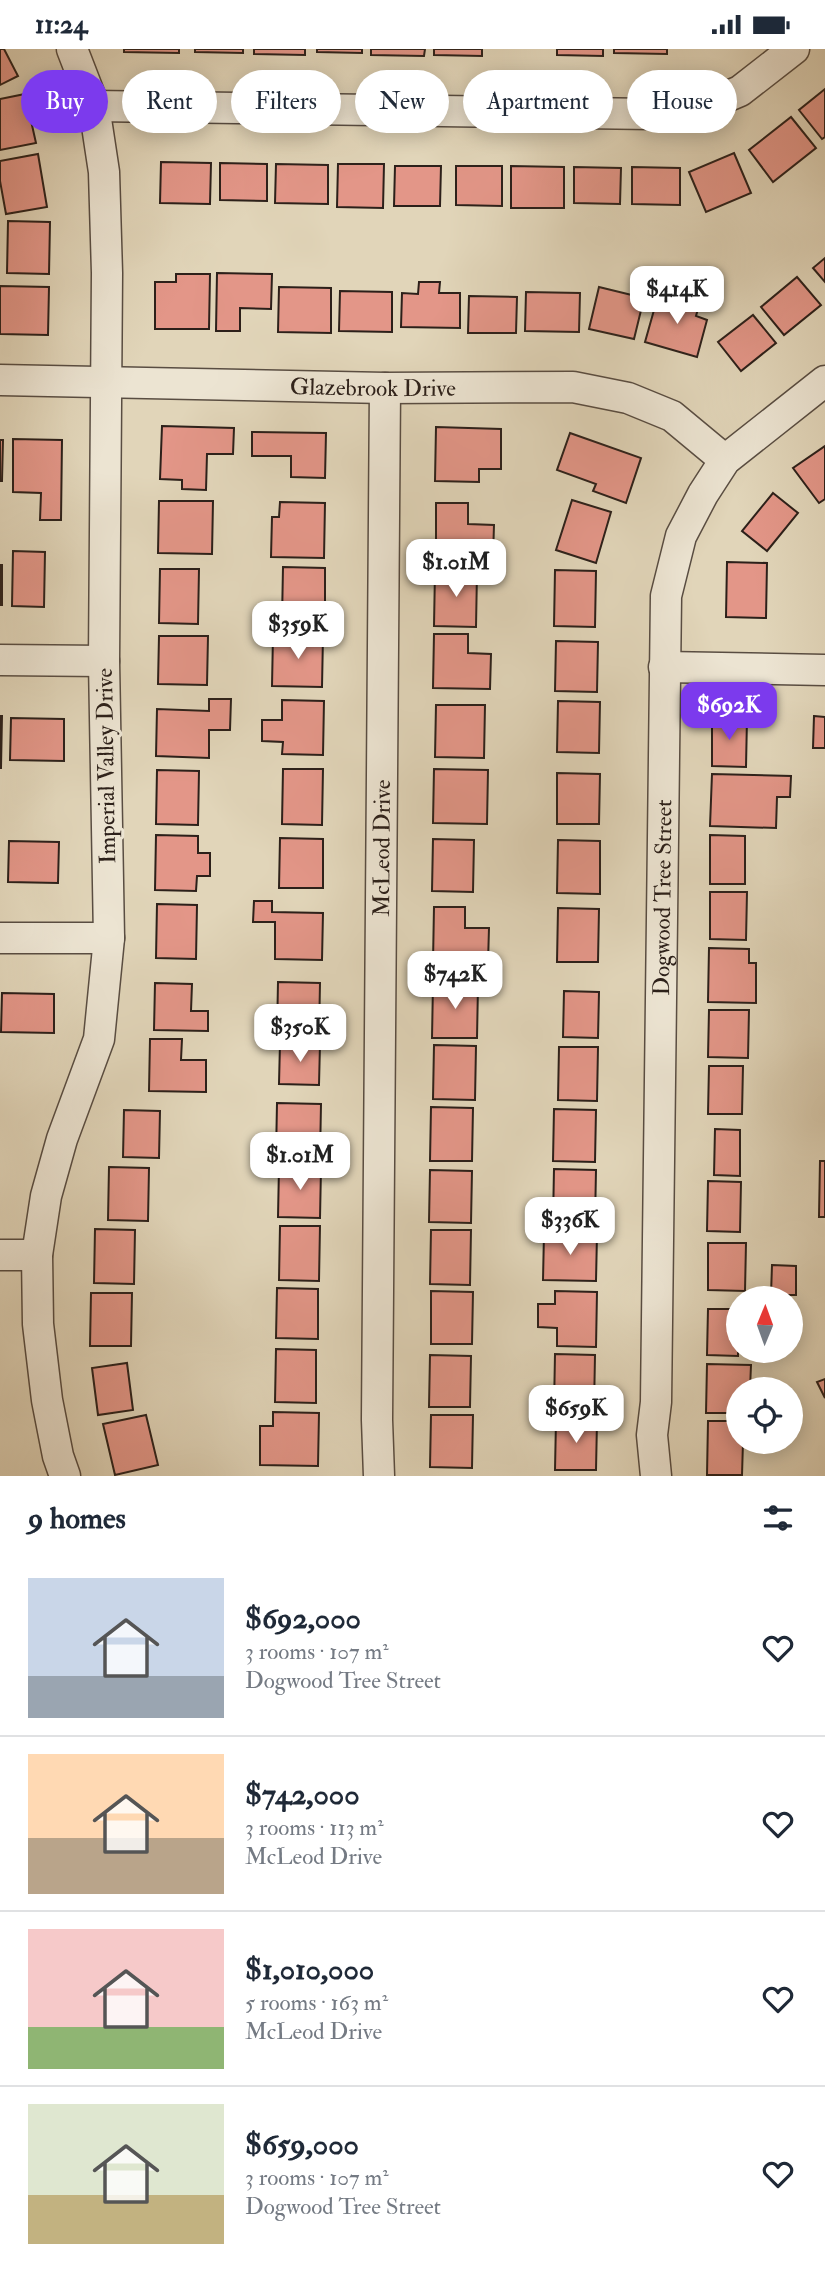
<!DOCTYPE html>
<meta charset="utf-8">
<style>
body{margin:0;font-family:"IM FELL Double Pica",serif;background:#f6f6f7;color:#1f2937;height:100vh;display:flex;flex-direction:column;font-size:26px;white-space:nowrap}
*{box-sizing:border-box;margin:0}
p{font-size:23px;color:#747a83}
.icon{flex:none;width:38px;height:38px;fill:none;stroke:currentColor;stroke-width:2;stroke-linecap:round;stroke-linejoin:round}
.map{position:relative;height:1427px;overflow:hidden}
.drawer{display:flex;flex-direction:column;background:#fff;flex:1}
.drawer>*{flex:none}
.top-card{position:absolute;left:21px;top:21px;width:784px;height:63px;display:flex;gap:14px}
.needle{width:46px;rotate:1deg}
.tools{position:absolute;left:726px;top:1237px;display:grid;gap:14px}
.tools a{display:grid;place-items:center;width:77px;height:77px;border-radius:50%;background:#fff;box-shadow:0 4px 18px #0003;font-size:35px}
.price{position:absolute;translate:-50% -60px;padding:0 16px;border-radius:14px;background:#fff;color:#222;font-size:23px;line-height:46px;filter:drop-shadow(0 2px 4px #0008)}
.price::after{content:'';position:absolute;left:50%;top:42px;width:21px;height:16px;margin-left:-10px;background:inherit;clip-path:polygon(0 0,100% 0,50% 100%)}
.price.on{background:#7c3aed;color:#fff}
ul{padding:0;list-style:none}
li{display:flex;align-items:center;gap:21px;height:175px;padding:0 28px}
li+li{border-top:2px solid #e0e1e3}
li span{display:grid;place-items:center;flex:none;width:196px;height:140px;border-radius:0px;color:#555}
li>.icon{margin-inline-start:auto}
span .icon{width:84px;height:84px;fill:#fffc;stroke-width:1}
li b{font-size:30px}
h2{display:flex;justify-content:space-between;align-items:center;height:84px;padding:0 28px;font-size:30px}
.chip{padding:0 24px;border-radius:32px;background:#fff;box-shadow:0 4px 18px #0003;font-size:24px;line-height:63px}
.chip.on{background:#7c3aed;color:#fff}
.status{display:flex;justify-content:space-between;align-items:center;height:49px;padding:0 35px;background:#fff;direction:ltr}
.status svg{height:19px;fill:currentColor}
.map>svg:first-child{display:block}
.building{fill:#e39688;stroke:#2c201a;stroke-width:2}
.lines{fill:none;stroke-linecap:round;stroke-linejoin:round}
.minor-casing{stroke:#594d42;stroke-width:33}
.minor{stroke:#ece4d2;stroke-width:30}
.labels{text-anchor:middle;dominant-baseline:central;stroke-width:6;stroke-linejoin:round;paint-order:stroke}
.street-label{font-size:23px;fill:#2c201a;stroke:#ece4d2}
</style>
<div class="status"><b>11:24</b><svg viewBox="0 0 49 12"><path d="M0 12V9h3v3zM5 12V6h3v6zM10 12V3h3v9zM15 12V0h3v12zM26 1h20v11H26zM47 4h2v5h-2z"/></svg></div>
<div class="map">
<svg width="825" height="1427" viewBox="0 0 825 1427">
<rect width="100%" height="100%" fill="#e1d5b9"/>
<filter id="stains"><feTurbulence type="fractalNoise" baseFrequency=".00286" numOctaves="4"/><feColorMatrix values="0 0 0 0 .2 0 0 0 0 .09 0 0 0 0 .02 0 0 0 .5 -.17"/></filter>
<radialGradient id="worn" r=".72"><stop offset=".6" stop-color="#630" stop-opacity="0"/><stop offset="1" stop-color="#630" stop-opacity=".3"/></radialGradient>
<!-- building -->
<g class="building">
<polygon points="0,0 4,0 18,27 0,36"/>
<polygon points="124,0 179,0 179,4 124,3"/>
<polygon points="195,0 243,0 243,4 195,3"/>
<polygon points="254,0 305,0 305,6 254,5"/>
<polygon points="317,0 362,0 362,4 317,3"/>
<polygon points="371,0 425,0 424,7 371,6"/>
<polygon points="434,0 482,0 482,7 434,6"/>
<polygon points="557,0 603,0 603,7 557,6"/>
<polygon points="614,0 667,0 667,5 614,4"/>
<polygon points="825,40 825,88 822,90 799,61"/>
<polygon points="25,45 36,94 0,101 0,50"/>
<polygon points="791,68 816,99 773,133 749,101"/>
<polygon points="734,104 751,144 706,163 689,123"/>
<polygon points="38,105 47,158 6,165 0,132 0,112"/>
<polygon points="161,113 211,114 210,155 160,154"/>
<polygon points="220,114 267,115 267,152 220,151"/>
<polygon points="276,115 328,116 328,155 275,154"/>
<polygon points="338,115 384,115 383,159 337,158"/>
<polygon points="395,117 441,117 440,157 394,157"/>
<polygon points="456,117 502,117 502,157 456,156"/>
<polygon points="511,117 564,118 564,159 511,159"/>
<polygon points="574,118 621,119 620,155 574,154"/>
<polygon points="632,118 680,119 680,156 632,155"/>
<polygon points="8,172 50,173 49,225 7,224"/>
<polygon points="825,209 825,233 813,219"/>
<polygon points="217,224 272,225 271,260 240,259 240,282 216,282"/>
<polygon points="176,225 210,225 209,280 155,280 155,233 176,233"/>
<polygon points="797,228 821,256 784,286 761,258"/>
<polygon points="419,233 440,233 439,244 460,244 460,279 401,278 402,244 418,245"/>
<polygon points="0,237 49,238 48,286 0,285"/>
<polygon points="279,238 331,239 331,284 278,283"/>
<polygon points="599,238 644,249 634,290 589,280"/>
<polygon points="340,242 392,243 392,283 339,282"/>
<polygon points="526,243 580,244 579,283 525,282"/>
<polygon points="671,244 700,253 696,267 707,271 697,308 645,293 656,254 668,257"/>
<polygon points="469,247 517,248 516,284 468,284"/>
<polygon points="753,266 776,294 741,322 718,293"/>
<polygon points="162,377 234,379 233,405 207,405 206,441 182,440 182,431 160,430"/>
<polygon points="436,378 501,380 501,420 479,420 479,433 435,432"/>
<polygon points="252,383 326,384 325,429 291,428 291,407 252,407"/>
<polygon points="570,384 641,409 626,454 593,442 596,435 557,421"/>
<polygon points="13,390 62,391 61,471 40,471 41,444 13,443"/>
<polygon points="0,391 3,391 2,432 0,432"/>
<polygon points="825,397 825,450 819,454 793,419"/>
<polygon points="773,444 798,464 767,502 742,482"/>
<polygon points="572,451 611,463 596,514 556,501"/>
<polygon points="159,452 213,452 212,505 158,504"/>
<polygon points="280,453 325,454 324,509 271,508 272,468 279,468"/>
<polygon points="436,454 468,454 468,475 494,476 493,508 436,507"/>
<polygon points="13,502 45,503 44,558 12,557"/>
<polygon points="727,513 767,514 766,569 726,568"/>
<rect x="0" y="516" width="2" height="40"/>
<polygon points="283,518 325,519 325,572 282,571"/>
<polygon points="160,520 199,520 198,575 159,574"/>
<polygon points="555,521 596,522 595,578 554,577"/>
<polygon points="435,522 477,523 476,578 434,577"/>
<polygon points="434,585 468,585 468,604 491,605 490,640 433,639"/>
<polygon points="273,586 323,587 322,638 272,637"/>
<polygon points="159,587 208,587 207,636 158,635"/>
<polygon points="556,592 598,593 597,643 555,642"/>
<polygon points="209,650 231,650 230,681 209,681 209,709 156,707 157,660 209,662"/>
<polygon points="282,651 324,652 323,706 282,705 283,693 262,692 262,671 282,671"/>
<polygon points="558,652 600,653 599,704 557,703"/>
<polygon points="436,656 485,656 484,709 435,708"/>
<polygon points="0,667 2,667 1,719 0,719"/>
<polygon points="814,667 825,668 825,699 813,699"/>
<polygon points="712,668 747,669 746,718 712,717"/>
<polygon points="11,669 64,670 64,712 10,711"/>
<polygon points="283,720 323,720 322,776 282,775"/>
<polygon points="434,720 488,721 487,775 433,774"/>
<polygon points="157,721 199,722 198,776 156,775"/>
<polygon points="557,724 600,725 599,775 557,775"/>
<polygon points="712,725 791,727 790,748 777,748 776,779 710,777"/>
<polygon points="156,786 198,787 198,804 210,804 210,827 197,827 196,842 155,841"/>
<polygon points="710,786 745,787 745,835 710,835"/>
<polygon points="280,789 323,790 323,839 279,839"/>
<polygon points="433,790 474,791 473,843 432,842"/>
<polygon points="558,791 600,792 600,845 557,844"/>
<polygon points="9,792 59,793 58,834 8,833"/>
<polygon points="710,843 747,843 746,891 710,890"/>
<polygon points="254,852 272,852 272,863 323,864 322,911 275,910 275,873 253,873"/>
<polygon points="157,855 197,856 196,910 156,909"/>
<polygon points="434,858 465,858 465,879 489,879 488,914 433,913"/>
<polygon points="558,859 599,860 598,913 557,913"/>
<polygon points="709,899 749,900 749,914 756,914 756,954 708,953"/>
<polygon points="278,933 320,934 319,987 277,986"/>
<polygon points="155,934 192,935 191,962 208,962 208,982 154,981"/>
<polygon points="433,935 478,936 477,989 432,989"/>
<polygon points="564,942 599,943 598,989 563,988"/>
<polygon points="2,944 54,945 54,984 1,983"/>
<polygon points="709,961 749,961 748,1009 708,1008"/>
<polygon points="150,990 182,990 181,1011 206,1011 206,1043 149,1042"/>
<polygon points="280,994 320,995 319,1036 279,1035"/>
<polygon points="434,996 476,997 475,1051 433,1050"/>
<polygon points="559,998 598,998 597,1052 558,1051"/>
<polygon points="709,1017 743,1017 742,1065 708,1065"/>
<polygon points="277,1054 321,1055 320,1108 276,1107"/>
<polygon points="431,1058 473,1059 472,1112 430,1112"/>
<polygon points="554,1060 596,1061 595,1113 553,1112"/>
<polygon points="124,1061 160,1062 159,1109 123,1108"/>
<polygon points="715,1080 740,1081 740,1127 714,1126"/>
<polygon points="820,1112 825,1112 825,1168 819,1168"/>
<polygon points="109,1118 149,1119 148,1172 108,1171"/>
<polygon points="279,1118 321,1119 320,1169 278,1168"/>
<polygon points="554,1120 596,1121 595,1173 553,1172"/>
<polygon points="430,1121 472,1122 471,1174 429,1173"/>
<polygon points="708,1132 741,1133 740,1183 707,1182"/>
<polygon points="280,1177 320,1177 319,1232 279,1231"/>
<polygon points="95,1180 135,1181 134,1235 94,1234"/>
<polygon points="431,1181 471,1181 470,1236 430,1235"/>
<polygon points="544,1184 597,1185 596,1232 543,1231"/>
<polygon points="708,1194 746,1194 745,1242 708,1241"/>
<polygon points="772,1216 796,1217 796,1246 771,1246"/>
<polygon points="277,1239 318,1240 318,1290 276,1289"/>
<polygon points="431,1242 473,1243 472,1295 431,1295"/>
<polygon points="555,1242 597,1243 596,1298 557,1297 557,1279 538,1278 538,1255 555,1255"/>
<polygon points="91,1244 132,1244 131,1297 90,1297"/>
<polygon points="708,1260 738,1260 738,1307 707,1306"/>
<polygon points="276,1300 316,1301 316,1354 275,1353"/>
<polygon points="555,1305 595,1306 594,1360 554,1359"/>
<polygon points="430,1306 471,1307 470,1358 429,1358"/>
<polygon points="127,1314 133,1361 98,1366 92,1319"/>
<polygon points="707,1315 751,1316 750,1340 738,1340 738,1364 706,1364"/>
<polygon points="825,1330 825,1349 817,1333"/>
<polygon points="273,1363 319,1364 318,1417 260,1416 260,1377 273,1377"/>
<polygon points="146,1366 158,1416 115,1426 103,1375"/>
<polygon points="431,1366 473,1366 472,1419 430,1418"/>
<polygon points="556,1371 597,1372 596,1421 555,1421"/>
<polygon points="708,1372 738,1372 738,1393 743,1393 742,1426 707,1426"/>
</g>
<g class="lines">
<!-- minor casing -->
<g class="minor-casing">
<g id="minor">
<polyline points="94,57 652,65 700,59 740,42 794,0"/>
<path id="s1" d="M0,331L385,339L573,338L628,349L672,367L725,411"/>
<polyline points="0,611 104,612"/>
<polyline points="664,618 825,621"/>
<polyline points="0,889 109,889"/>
<polyline points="0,1206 37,1206"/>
<polyline points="65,1427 58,1407 47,1351 38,1275 37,1206 46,1147 62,1090 99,990 109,889 104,612 107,224 104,123 94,57 72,0"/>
<path id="s2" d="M379,1427L377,1371L385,339"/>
<path id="s3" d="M656,1427L652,1386L656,1353L666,547L681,487L703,445L725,411L825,332"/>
</g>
</g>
<!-- minor -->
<use href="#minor" class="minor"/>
</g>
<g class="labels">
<!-- street labels -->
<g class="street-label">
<text stroke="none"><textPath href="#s1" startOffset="373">Glazebrook Drive</textPath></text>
<text transform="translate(106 717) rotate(-91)">Imperial Valley Drive</text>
<text stroke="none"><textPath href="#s2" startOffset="628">McLeod Drive</textPath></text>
<text stroke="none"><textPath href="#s3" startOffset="579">Dogwood Tree Street</textPath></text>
</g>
</g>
<rect width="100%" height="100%" filter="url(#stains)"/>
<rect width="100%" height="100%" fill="url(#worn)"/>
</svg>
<div class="tools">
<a><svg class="needle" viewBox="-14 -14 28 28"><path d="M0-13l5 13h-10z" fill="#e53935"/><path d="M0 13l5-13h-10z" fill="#747a83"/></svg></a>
<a><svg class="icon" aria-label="locate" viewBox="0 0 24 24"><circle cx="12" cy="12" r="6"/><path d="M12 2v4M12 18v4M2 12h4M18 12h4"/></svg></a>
</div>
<b class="price" style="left:677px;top:277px">$414K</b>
<b class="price" style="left:456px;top:550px">$1.01M</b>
<b class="price" style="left:298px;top:612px">$359K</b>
<b class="price on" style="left:729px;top:693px">$692K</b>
<b class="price" style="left:455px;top:962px">$742K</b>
<b class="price" style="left:300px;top:1015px">$350K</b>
<b class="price" style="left:300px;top:1143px">$1.01M</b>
<b class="price" style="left:570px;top:1208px">$336K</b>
<b class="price" style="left:576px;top:1396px">$659K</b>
<div class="top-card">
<a class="chip on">Buy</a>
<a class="chip">Rent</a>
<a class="chip">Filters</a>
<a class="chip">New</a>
<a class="chip">Apartment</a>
<a class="chip">House</a>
</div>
</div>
<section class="drawer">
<h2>9 homes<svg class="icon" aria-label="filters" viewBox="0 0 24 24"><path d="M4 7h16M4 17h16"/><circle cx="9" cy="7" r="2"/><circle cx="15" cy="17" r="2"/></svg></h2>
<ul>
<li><span style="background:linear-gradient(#c9d6e8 70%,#9aa5b1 0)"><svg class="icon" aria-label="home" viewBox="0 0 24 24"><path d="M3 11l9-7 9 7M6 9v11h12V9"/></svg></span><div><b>$692,000</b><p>3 rooms · 107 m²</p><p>Dogwood Tree Street</p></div><svg class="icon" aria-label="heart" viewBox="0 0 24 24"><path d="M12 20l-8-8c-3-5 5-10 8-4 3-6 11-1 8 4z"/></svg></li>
<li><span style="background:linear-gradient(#ffd9b3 60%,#b9a48a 0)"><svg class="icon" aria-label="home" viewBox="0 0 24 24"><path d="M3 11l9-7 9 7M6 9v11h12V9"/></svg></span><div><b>$742,000</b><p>3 rooms · 113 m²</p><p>McLeod Drive</p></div><svg class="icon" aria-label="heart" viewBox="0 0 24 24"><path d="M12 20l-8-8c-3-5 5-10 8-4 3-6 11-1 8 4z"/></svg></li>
<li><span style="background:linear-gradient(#f6c9c9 70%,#8fb573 0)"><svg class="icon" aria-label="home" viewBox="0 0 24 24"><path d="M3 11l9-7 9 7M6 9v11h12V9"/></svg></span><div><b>$1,010,000</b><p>5 rooms · 163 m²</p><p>McLeod Drive</p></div><svg class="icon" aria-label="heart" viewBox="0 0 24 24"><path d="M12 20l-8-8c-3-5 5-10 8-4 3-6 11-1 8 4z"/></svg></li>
<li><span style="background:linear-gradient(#dfe7d0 65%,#c2b280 0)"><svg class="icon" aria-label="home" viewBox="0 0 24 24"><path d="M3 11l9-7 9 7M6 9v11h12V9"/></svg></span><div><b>$659,000</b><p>3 rooms · 107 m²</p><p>Dogwood Tree Street</p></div><svg class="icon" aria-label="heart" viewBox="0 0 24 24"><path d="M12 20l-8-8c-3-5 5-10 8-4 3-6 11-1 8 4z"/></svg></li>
</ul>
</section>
